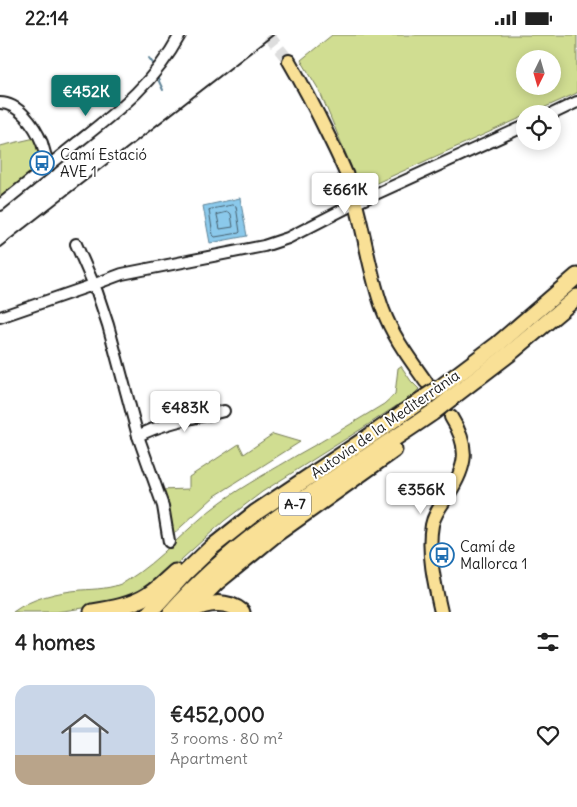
<!DOCTYPE html>
<meta charset="utf-8">
<style>
body{margin:0;font-family:Delius,sans-serif;background:#f2f2f2;color:#222;height:100vh;display:flex;flex-direction:column;font-size:19px;white-space:nowrap}
*{box-sizing:border-box;margin:0}
p{font-size:16px;color:#767676}
.icon{flex:none;width:28px;height:28px;fill:none;stroke:currentColor;stroke-width:2;stroke-linecap:round;stroke-linejoin:round}
.map{position:relative;height:577px;overflow:hidden}
.details{display:flex;flex-direction:column;background:#fff;flex:1}
.details>*{flex:none}
.needle{width:32px;rotate:185deg}
.fabs{position:absolute;left:516px;top:15px;display:grid;gap:10px}
.fabs a{display:grid;place-items:center;width:45px;height:45px;border-radius:50%;background:#fff;box-shadow:0 2px 12px #0003;font-size:25px}
.price{position:absolute;translate:-50% -42px;padding:0 11px;border-radius:5px;background:#fff;color:#222;font-size:16px;line-height:32px;filter:drop-shadow(0 1px 2px #0008)}
.price::after{content:'';position:absolute;left:50%;top:30px;width:15px;height:11px;margin-left:-8px;background:inherit;clip-path:polygon(0 0,100% 0,50% 100%)}
.price.selected{background:#0f766e;color:#fff}
ul{padding:0;list-style:none}
li{display:flex;align-items:center;gap:15px;height:125px;padding:0 15px}
li+li{border-top:1px solid #e0e0e0}
li span{display:grid;place-items:center;flex:none;width:140px;height:100px;border-radius:15px;color:#555}
li>.icon{margin-inline-start:auto}
span .icon{width:60px;height:60px;fill:#fffc;stroke-width:1}
li b{font-size:21px}
h2{display:flex;justify-content:space-between;align-items:center;height:60px;padding:0 15px;font-size:21px}
.status{display:flex;justify-content:space-between;align-items:center;height:35px;padding:0 25px;background:#fff;direction:ltr}
.status svg{height:14px;fill:currentColor}
.map>svg:first-child{display:block}
.green{fill:#d0dd91;stroke:#767c56;fill-rule:evenodd}
.water{fill:#8bc9eb;stroke:#5f8498}
.lines{fill:none;stroke-linecap:round;stroke-linejoin:round}
.shore{stroke:#48616f;stroke-width:1}
.stream{stroke:#5f8498;stroke-width:2}
.major-tunnel{stroke:#ddd;stroke-width:12;stroke-dasharray:12 6;stroke-linecap:butt}
.minor-casing{stroke:#1c1c1c;stroke-width:14}
.major-casing{stroke:#1c1c1c;stroke-width:16}
.highway-casing{stroke:#1c1c1c;stroke-width:19}
.minor{stroke:#fff;stroke-width:10}
.major{stroke:#f9e096;stroke-width:12}
.highway{stroke:#f9e096;stroke-width:15}
.rail{stroke:#1c1c1c;stroke-width:2}
.highway-bridge-casing{stroke:#1c1c1c;stroke-width:19;stroke-linecap:butt}
.highway-bridge{stroke:#f9e096;stroke-width:15}
.labels{text-anchor:middle;dominant-baseline:central;stroke-width:4;stroke-linejoin:round;paint-order:stroke}
.shield{fill:#fff;stroke:#606060;stroke-width:1}
.shield-label{font-size:14px;font-weight:bold;fill:#1c1c1c}
.poi-label{font-size:15px;fill:#1c1c1c;stroke:#fff;text-anchor:start}
.street-label{font-size:15px;fill:#1c1c1c;stroke:#fff}
</style>
<div class="status"><b>22:14</b><svg viewBox="0 0 49 12"><path d="M0 12V9h3v3zM5 12V6h3v6zM10 12V3h3v9zM15 12V0h3v12zM26 1h20v11H26zM47 4h2v5h-2z"/></svg></div>
<div class="map">
<svg width="577" height="577" viewBox="0 0 577 577">
<rect width="100%" height="100%" fill="#fff"/>
<filter id="ink" filterUnits="userSpaceOnUse"><feTurbulence type="fractalNoise" baseFrequency=".02" numOctaves="2"/><feDisplacementMap in="SourceGraphic" scale="10" xChannelSelector="R" yChannelSelector="G"/><feConvolveMatrix kernelMatrix="1 2 1 2 8 2 1 2 1" color-interpolation-filters="sRGB"/></filter>
<g filter="url(#ink)">
<!-- green -->
<g class="green">
<path d="M332,0H577V58L530,79H525V81L361,155L319,55L301,25ZM525,24H552V51H525Z"/>
<polygon points="35,103 39,111 43,128 0,163 0,111"/>
<path d="M401,331L411,346L419,354L413,360L366,391L262,457L224,486L162,542L147,553L135,560L97,571L56,577H13C32,563 57,557 81,555C95,554 112,554 125,547C161,525 188,491 221,467C246,449 273,435 299,419C328,403 356,386 384,369L395,359L398,333Z"/>
<polygon points="273,399 300,407 215,461 172,500 160,455 189,454 189,442 239,409 244,419"/>
</g>
<!-- water -->
<polygon class="water" points="240,163 247,201 210,208 203,171"/>
<g class="lines">
<!-- shore -->
<g class="shore">
<polygon points="233,170 236,171 240,197 239,198 215,202 213,200 209,175"/>
<polygon points="229,177 231,179 233,192 220,194 217,180"/>
</g>
<!-- stream -->
<g class="stream">
<polyline points="149,23 155,31"/>
<polyline points="157,42 163,55"/>
</g>
<!-- major-tunnel -->
<polyline class="major-tunnel" points="268,0 289,26"/>
<!-- minor casing -->
<g class="minor-casing">
<g id="minor">
<path d="M0,68C19,68 35,91 42,108C44,115 46,123 49,131"/>
<polyline points="552,79 577,67"/>
<path d="M0,170C26,149 52,128 78,107C120,74 154,48 180,0"/>
<polyline points="76,209 97,257 108,290 138,401 163,471 169,507"/>
<polyline points="0,282 87,252 122,239 264,211 288,203 356,168 525,91"/>
<path d="M138,401C164,387 196,383 224,376"/>
</g>
</g>
<!-- major casing -->
<g class="major-casing">
<g id="major">
<path d="M289,26C303,50 316,75 328,100C336,116 344,132 350,149C364,190 368,235 383,275C393,302 410,324 426,347"/>
<path d="M441,577C435,551 427,517 432,490C434,479 442,469 448,460C467,431 470,412 451,382"/>
</g>
</g>
<!-- highway casing -->
<g class="highway-casing">
<g id="highway">
<polyline points="441,352 498,309 577,241"/>
<polyline points="450,364 509,319 577,262"/>
<path d="M191,576C207,567 227,565 242,577"/>
<path d="M92,577C111,574 131,571 148,560C158,554 166,545 175,537"/>
<polyline points="150,577 186,537 211,513 255,478 379,395 423,364"/>
<path d="M171,577C244,494 342,440 432,378"/>
<polyline points="187,577 216,548 276,499 394,415"/>
</g>
</g>
<!-- minor -->
<use href="#minor" class="minor"/>
<!-- major -->
<use href="#major" class="major"/>
<!-- highway -->
<use href="#highway" class="highway"/>
<!-- rail -->
<polyline class="rail" points="0,212 273,0"/>
<!-- highway-bridge casing -->
<g class="highway-bridge-casing">
<g id="highway-bridge">
<polyline points="423,364 441,352"/>
<polyline points="432,378 450,364"/>
</g>
</g>
<!-- highway-bridge -->
<use href="#highway-bridge" class="highway-bridge"/>
</g>
</g>
<!-- icons -->
<defs>
<g id="bus-ring" transform="scale(1.25)"><circle r="9.5" fill="#fff" stroke="#1f6fb2" stroke-width="1.5"/><path d="M-5-6H5V4H4V6H2V4H-2V6H-4V4H-5ZM-3.5-4V0h7V-4ZM-3.5 1.2v1.5H-2V1.2ZM2 1.2v1.5H3.5V1.2Z" fill="#1f6fb2"/></g>
</defs>
<g fill-rule="evenodd">
<use href="#bus-ring" x="42" y="128"/>
<use href="#bus-ring" x="442" y="520"/>
</g>
<g class="labels">
<!-- shield labels -->
<rect class="shield" x="279" y="457.5" width="32" height="23" rx="4"/>
<g class="shield-label">
<text x="295" y="469">A-7</text>
</g>
<!-- poi labels -->
<g class="poi-label">
<text x="60" y="119">Camí Estació<tspan x="60" dy="17">AVE 1</tspan></text>
<text x="460" y="511">Camí de<tspan x="460" dy="17">Mallorca 1</tspan></text>
</g>
<!-- street labels -->
<g class="street-label">
<text transform="translate(385 389) rotate(-35)">Autovia de la Mediterrània</text>
</g>
</g>
</svg>
<div class="fabs">
<a><svg class="needle" viewBox="-14 -14 28 28"><path d="M0-13l5 13h-10z" fill="#e53935"/><path d="M0 13l5-13h-10z" fill="#767676"/></svg></a>
<a><svg class="icon" aria-label="locate" viewBox="0 0 24 24"><circle cx="12" cy="12" r="6"/><path d="M12 2v4M12 18v4M2 12h4M18 12h4"/></svg></a>
</div>
<b class="price selected" style="left:86px;top:82px">€452K</b>
<b class="price" style="left:345px;top:180px">€661K</b>
<b class="price" style="left:185px;top:398px">€483K</b>
<b class="price" style="left:421px;top:480px">€356K</b>
</div>
<section class="details">
<h2>4 homes<svg class="icon" aria-label="filters" viewBox="0 0 24 24"><path d="M4 7h16M4 17h16"/><circle cx="9" cy="7" r="2"/><circle cx="15" cy="17" r="2"/></svg></h2>
<ul>
<li><span style="background:linear-gradient(#c9d6e8 70%,#b9a48a 0)"><svg class="icon" aria-label="home" viewBox="0 0 24 24"><path d="M3 11l9-7 9 7M6 9v11h12V9"/></svg></span><div><b>€452,000</b><p>3 rooms · 80 m²</p><p>Apartment</p></div><svg class="icon" aria-label="heart" viewBox="0 0 24 24"><path d="M12 20l-8-8c-3-5 5-10 8-4 3-6 11-1 8 4z"/></svg></li>
</ul>
</section>
